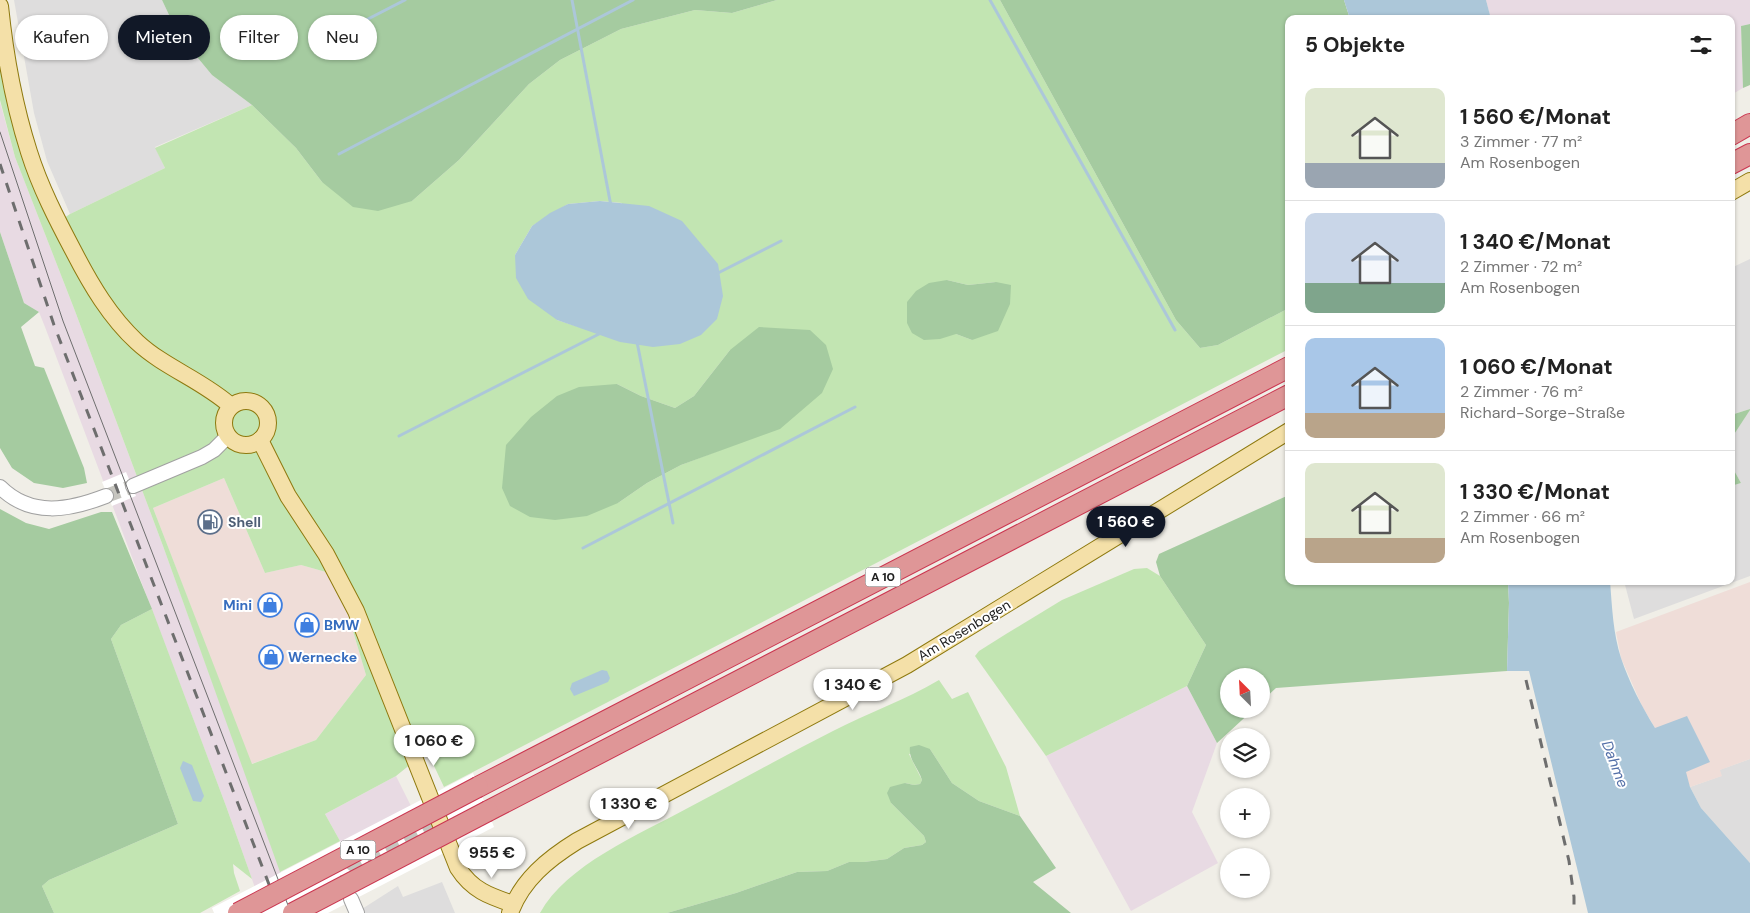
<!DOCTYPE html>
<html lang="de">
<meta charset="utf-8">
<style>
body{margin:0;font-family:"DM Sans",sans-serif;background:#f6f6f6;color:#222;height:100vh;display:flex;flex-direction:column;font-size:19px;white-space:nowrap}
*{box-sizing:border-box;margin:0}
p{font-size:16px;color:#767676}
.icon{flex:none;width:28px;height:28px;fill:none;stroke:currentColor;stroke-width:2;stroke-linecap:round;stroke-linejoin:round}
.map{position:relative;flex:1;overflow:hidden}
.panel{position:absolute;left:1285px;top:15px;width:450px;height:570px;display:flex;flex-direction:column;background:#fff;border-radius:10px;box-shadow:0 1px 4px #0004}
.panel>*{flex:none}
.banner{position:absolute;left:15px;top:15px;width:475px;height:45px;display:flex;gap:10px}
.needle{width:32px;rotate:336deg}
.controls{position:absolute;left:1220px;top:668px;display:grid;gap:10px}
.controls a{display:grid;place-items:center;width:50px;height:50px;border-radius:50%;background:#fff;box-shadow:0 1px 4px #0004;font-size:25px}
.price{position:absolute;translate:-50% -42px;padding:0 11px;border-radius:18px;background:#fff;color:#222;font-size:16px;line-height:32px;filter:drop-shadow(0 1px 2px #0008)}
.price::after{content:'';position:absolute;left:50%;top:30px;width:15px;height:11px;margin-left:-8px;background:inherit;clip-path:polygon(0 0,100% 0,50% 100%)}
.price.on{background:#111827;color:#fff}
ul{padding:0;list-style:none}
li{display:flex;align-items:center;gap:15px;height:125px;padding:0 20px}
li+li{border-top:1px solid #e0e0e0}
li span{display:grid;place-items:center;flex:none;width:140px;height:100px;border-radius:10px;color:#555}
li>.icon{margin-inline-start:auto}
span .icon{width:60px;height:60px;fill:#fffc;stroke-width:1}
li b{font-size:21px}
h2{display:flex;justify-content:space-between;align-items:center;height:60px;padding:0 20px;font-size:21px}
.pill{padding:0 18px;border-radius:22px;background:#fff;box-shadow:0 1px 4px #0004;font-size:18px;line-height:45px}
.pill.on{background:#111827;color:#fff}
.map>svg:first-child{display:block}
.residential{fill:#dedddd}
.commercial{fill:#efddd8}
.industrial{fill:#e8dae3}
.grass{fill:#c2e5b2;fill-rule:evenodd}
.forest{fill:#a5cba0}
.water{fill:#acc7d9}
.pier{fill:#fff}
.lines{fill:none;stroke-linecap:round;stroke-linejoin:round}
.stream{stroke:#acc7d9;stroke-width:3}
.minor-tunnel{stroke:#c6c5bf;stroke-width:14;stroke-dasharray:14 7;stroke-linecap:butt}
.minor-casing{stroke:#a1a1a1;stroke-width:16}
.major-casing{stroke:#8e790e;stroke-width:18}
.highway-casing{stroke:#cb3650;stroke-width:22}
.minor{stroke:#fff;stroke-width:14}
.major{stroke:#f4e0a8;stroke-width:16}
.highway{stroke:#df9697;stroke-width:20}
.tram{stroke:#6e6e6e;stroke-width:1}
.rail{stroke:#6e6e6e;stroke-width:3;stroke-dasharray:10 10;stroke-linecap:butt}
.highway-bridge-casing{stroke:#cb3650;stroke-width:22;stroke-linecap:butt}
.highway-bridge{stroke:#df9697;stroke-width:20}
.labels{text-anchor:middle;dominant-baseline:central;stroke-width:4;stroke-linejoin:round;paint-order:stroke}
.shield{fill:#fff;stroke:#636363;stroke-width:1}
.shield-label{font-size:12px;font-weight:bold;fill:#202020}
.service-label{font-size:14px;font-weight:bold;fill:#4e5e75;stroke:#fff;text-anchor:start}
.shop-label{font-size:14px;font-weight:bold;fill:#366cbe;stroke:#fff;text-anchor:start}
.street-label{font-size:14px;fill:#202020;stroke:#fff}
.water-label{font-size:15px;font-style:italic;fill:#5470a8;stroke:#fff}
</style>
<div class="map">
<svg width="1750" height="913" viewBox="0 0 1750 913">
<rect width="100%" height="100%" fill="#f0eee7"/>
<!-- residential -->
<g class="residential">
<polygon points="14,0 162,0 178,34 212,75 252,105 155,147 165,168 70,214 47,161 34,113"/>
<polygon points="1750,259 1750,409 1731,415 1731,268"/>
<polygon points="1750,410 1750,576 1634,619 1624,581 1731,581 1731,486 1741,483 1731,465 1731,439"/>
<polygon points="1750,759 1750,863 1701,808 1690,787 1721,776 1719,770"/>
<polygon points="442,882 455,913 363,913 362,909 398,886 403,897"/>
</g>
<!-- commercial -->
<g class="commercial">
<polygon points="224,478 265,573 301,565 326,572 345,604 366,675 316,740 251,764 153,508"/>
<polygon points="1750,582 1750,759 1720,770 1722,776 1690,787 1685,772 1710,761 1655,728 1642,706 1621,658 1616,632"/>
</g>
<!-- industrial -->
<g class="industrial">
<polygon points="1486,0 1750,0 1750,24 1741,26 1743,88 1731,95 1731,19 1491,19"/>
<polygon points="0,102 15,157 75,311 163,546 296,913 264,913 226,806 45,327 39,312 24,303 0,232"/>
<polygon points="1187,686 1217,743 1192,812 1218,863 1131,911 1046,756"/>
<polygon points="396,776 421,826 349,862 340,841 325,814"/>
</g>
<!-- grass -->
<g class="grass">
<path d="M777,0H1000L1176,320L1200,348L1218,345L1289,308V349L444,787L427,751L396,776L325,814L340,841L280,872L163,546L75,311L15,157L0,100V64L52,226L70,214L165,168L155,148L252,105L296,148L322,182L412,201L459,160L529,84L560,60L621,29L695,10L732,13ZM600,201L622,203L582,328L557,320L515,255L532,226L568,204ZM947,280L968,285L996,282L972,340L956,334ZM730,350L723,449L681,465L647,483L618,503L617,384L641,396L675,408L694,396ZM224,478L265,573L301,565L326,572L345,604L366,675L316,740L252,764L153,508Z"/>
<polygon points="1147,568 1160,576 1206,645 1187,686 1046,756 975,656 979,651 1006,634 1062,600 1134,569"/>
<polygon points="152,609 226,806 252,879 233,864 234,873 240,891 200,913 54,913 42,886 49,880 178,824 111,639 121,625"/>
<path d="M939,680L952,699L968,692L1006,767L1020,816L979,801L952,783L930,749L909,754L922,780L920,784L914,785L905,783L891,803L924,836L926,842L922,845L904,848L887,859L864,862H849L827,871L797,872L736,893L667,913H540C566,865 640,834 686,809C735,783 784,756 833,731C868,713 905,700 939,680Z"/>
</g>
<!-- forest -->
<g class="forest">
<polygon points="162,0 777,0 732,13 695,10 621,29 560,60 529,84 459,160 412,201 378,211 353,207 322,182 296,148 252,105 212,75 178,34"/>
<polygon points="1000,0 1344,0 1350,19 1289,19 1289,308 1218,345 1200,348 1176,320"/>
<polygon points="1750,24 1750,85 1743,88 1741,26"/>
<polygon points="0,232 24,303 39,312 21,327 35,366 44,368 84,468 87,483 63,488 34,483 12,468 0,448"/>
<polygon points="947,280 968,285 996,282 1011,285 1010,304 998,331 972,340 956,334 940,339 924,340 912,333 907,323 907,302 916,291 929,283"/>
<polygon points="759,327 810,330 826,345 833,369 822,393 780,429 681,465 647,483 618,503 587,516 555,520 530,517 510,506 502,488 506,445 531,417 557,396 579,387 617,384 641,396 675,408 694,396 730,350"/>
<polygon points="1750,409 1750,410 1731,439 1731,415"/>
<polygon points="1731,465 1741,483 1731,486"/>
<polygon points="1289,495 1289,581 1508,581 1509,603 1507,671 1276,688 1261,702 1261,676 1229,676 1229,709 1254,709 1217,743 1187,686 1206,645 1160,576 1156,562 1159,554"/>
<polygon points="0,509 26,523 49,529 101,512 112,512 152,609 121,625 111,639 178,824 49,880 42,886 54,913 0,913"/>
<path d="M919,745L930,749L952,783L979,801L1020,816L1056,868L1033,882L1071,913H667L736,893L797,872L827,871L849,862H864L887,859L904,848L922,845L926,842L924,836L891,803L887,793L890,787L905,783L914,785L920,784L922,780C919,769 908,759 910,747Z"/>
</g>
<!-- water -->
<g class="water">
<polygon points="1344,0 1486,0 1491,19 1350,19"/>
<polygon points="600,201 649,206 682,221 718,264 723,296 717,319 701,335 680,344 653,347 620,342 557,320 528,299 516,278 515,255 532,226 550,213 568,204"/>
<path d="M1508,581H1610C1612,606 1613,634 1621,658C1629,682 1642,707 1655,728L1687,716L1710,762L1686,772L1690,787L1701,808L1750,863V913H1588L1529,671H1507L1509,603Z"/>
<polygon points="602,670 607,671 610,678 608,682 574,696 570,689 572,683"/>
<polygon points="183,761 192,765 204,796 201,802 193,801 180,768"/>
</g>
<!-- pier -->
<g class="pier">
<polygon points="126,472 136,496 112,506 102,482"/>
<polygon points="473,773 494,827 328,913 214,913 212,908"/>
</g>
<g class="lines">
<!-- stream -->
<g class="stream">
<polyline points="572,0 611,206"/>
<polyline points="990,0 1175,330"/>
<polyline points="335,36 405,0"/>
<polyline points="339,154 633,0"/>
<polyline points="718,273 781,241"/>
<polyline points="637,342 673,523"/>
<polyline points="399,436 601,333"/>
<polyline points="583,548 855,407"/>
</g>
<!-- minor-tunnel -->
<g class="minor-tunnel">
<polyline points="106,496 133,486"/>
<path d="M348,891C344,879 347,873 356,865L440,823"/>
</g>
<!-- minor casing -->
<g class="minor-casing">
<g id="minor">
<polyline points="133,486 202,457 214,450 228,436"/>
<path d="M0,487C31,518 70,510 106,496"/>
<polyline points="351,899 357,913"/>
</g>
</g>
<!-- major casing -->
<g class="major-casing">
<g id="major">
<path d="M0,6C5,55 14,105 29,152C40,187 57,220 74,252C91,285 110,317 137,342C165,368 202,380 231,406"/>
<polyline points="1731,192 1750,181"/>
<circle cx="246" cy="423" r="22"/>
<path d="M260,440L288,496L326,554L356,611L458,868C472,890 489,896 513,904"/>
<path d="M510,913C522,880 548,859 577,841L907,665L1289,431"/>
</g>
</g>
<!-- highway casing -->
<g class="highway-casing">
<g id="highway">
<polyline points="1731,135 1750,124"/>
<polyline points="1731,164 1750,154"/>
<polyline points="478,787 1289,367"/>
<polyline points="488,811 1289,395"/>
</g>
</g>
<!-- minor -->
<use href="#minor" class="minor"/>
<!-- major -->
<use href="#major" class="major"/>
<!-- highway -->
<use href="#highway" class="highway"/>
<!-- tram -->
<polyline class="tram" points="0,132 63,321 291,913"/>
<!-- rail -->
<g class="rail">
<polyline points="0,164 54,325 280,913"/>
<polyline points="1526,680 1569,861 1574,897 1574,913"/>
</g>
<!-- highway-bridge casing -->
<g class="highway-bridge-casing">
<g id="highway-bridge">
<polyline points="238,913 478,787"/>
<polyline points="293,913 488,811"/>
</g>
</g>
<!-- highway-bridge -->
<use href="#highway-bridge" class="highway-bridge"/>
</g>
<!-- icons -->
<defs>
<g id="fuel-ring" transform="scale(1.25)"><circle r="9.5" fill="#fff" stroke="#5c6f8a" stroke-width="1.5"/><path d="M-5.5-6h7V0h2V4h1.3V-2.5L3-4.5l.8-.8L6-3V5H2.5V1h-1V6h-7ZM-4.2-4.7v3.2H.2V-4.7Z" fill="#5c6f8a"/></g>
<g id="shop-ring" transform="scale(1.25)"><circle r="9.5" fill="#fff" stroke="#3f7fe0" stroke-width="1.5"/><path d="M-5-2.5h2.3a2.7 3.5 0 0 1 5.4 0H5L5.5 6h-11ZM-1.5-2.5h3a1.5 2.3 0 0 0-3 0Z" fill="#3f7fe0"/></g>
</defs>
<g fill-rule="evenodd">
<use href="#fuel-ring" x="210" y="522"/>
<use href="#shop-ring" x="270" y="605"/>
<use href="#shop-ring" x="307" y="625"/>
<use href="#shop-ring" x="271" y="657"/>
</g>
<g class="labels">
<!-- shield labels -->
<g class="shield">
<rect x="865.5" y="567.5" width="35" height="19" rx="4"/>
<rect x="340.5" y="840.5" width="35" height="19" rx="4"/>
</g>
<g class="shield-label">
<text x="883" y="577">A 10</text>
<text x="358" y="850">A 10</text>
</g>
<!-- service labels -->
<g class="service-label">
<text x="228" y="522">Shell</text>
</g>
<!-- shop labels -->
<g class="shop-label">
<text x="252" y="605" text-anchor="end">Mini</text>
<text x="324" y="625">BMW</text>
<text x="288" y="657">Wernecke</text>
</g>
<!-- street labels -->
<g class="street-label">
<text transform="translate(964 630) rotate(-31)">Am Rosenbogen</text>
</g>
<!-- water labels -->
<g class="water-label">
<text transform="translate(1615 764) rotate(69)">Dahme</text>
</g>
</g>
</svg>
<div class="controls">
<a><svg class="needle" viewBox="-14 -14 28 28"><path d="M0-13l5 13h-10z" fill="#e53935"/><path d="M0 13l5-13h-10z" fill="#767676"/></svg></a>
<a><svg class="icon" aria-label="layers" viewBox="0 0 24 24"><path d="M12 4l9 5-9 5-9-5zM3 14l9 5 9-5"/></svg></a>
<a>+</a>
<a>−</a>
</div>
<b class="price on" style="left:1126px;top:548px">1 560 €</b>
<b class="price" style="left:853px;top:711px">1 340 €</b>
<b class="price" style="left:434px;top:767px">1 060 €</b>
<b class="price" style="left:629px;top:830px">1 330 €</b>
<b class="price" style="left:492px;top:879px">955 €</b>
<div class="banner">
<a class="pill">Kaufen</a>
<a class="pill on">Mieten</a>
<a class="pill">Filter</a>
<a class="pill">Neu</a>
</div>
<section class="panel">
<h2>5 Objekte<svg class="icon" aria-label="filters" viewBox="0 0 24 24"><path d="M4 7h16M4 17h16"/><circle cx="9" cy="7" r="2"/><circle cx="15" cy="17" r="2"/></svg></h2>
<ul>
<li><span style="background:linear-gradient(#dfe7d0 75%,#9aa5b1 0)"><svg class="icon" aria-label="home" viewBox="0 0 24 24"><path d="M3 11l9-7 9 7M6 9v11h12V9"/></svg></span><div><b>1 560 €/Monat</b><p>3 Zimmer · 77 m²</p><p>Am Rosenbogen</p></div></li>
<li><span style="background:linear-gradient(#c9d6e8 70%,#7fa58c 0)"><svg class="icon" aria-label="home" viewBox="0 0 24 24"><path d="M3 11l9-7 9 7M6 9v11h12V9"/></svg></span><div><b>1 340 €/Monat</b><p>2 Zimmer · 72 m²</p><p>Am Rosenbogen</p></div></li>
<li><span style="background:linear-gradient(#a9c7e8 75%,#b9a48a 0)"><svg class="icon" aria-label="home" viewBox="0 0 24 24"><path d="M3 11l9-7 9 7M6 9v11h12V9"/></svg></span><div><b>1 060 €/Monat</b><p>2 Zimmer · 76 m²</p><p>Richard-Sorge-Straße</p></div></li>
<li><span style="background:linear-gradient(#dfe7d0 75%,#b9a48a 0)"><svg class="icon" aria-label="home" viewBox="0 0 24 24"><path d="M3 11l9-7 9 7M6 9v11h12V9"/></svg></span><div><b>1 330 €/Monat</b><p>2 Zimmer · 66 m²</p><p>Am Rosenbogen</p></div></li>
</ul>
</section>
</div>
